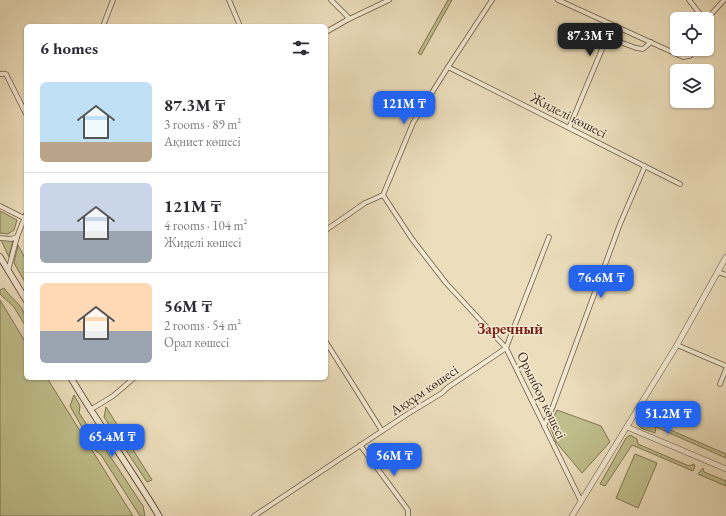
<!DOCTYPE html>
<meta charset="utf-8">
<style>
body{margin:0;font-family:"EB Garamond",serif;background:#f2f2f3;color:#2b2b33;height:100vh;display:flex;flex-direction:column;font-size:15px;white-space:nowrap}
*{box-sizing:border-box;margin:0}
p{font-size:13px;color:#7c7c81}
.icon{flex:none;width:22px;height:22px;fill:none;stroke:currentColor;stroke-width:2;stroke-linecap:round;stroke-linejoin:round}
.map{position:relative;flex:1;overflow:hidden}
.drawer{position:absolute;left:24px;top:24px;width:304px;height:356px;display:flex;flex-direction:column;background:#fff;border-radius:6px;box-shadow:0 1px 3px #0004}
.drawer>*{flex:none}
.buttons{position:absolute;left:670px;top:12px;display:grid;gap:8px}
.buttons a{display:grid;place-items:center;width:44px;height:44px;border-radius:6px;background:#fff;box-shadow:0 1px 3px #0004;font-size:20px}
.price{position:absolute;translate:-50% -34px;padding:0 9px;border-radius:8px;background:#2563eb;color:#fff;font-size:13px;line-height:26px;filter:drop-shadow(0 1px 2px #0008)}
.price::after{content:'';position:absolute;left:50%;top:24px;width:12px;height:9px;margin-left:-6px;background:inherit;clip-path:polygon(0 0,100% 0,50% 100%)}
.price.current{background:#222;color:#fff}
ul{padding:0;list-style:none}
li{display:flex;align-items:center;gap:12px;height:100px;padding:0 16px}
li+li{border-top:1px solid #e1e1e2}
li span{display:grid;place-items:center;flex:none;width:112px;height:80px;border-radius:6px;color:#555}
li>.icon{margin-inline-start:auto}
span .icon{width:48px;height:48px;fill:#fffc;stroke-width:1}
li b{font-size:17px}
h2{display:flex;justify-content:space-between;align-items:center;height:48px;padding:0 16px;font-size:17px}
.map>svg:first-child{display:block}
.green{fill:#bfbf8c;stroke:#807554}
.lines{fill:none;stroke-linecap:round;stroke-linejoin:round}
.minor-casing{stroke:#6c5845;stroke-width:5.5}
.tertiary-casing{stroke:#6c5845;stroke-width:6}
.secondary-casing{stroke:#412b1d;stroke-width:7}
.minor{stroke:#f3ead3;stroke-width:4}
.tertiary{stroke:#f3ead3;stroke-width:5}
.secondary{stroke:#f3ead3;stroke-width:5.5}
.labels{text-anchor:middle;dominant-baseline:central;stroke-width:3;stroke-linejoin:round;paint-order:stroke}
.street-label{font-size:14px;fill:#412b1d;stroke:#f3ead3}
.neighbourhood-label{font-size:15px;font-weight:bold;fill:#7a1f14;stroke:#f3ead3}
</style>
<div class="map">
<svg width="726" height="516" viewBox="0 0 726 516">
<rect width="100%" height="100%" fill="#ecdebc"/>
<filter id="stains"><feTurbulence type="fractalNoise" baseFrequency=".005" numOctaves="4"/><feColorMatrix values="0 0 0 0 .2 0 0 0 0 .09 0 0 0 0 .02 0 0 0 .5 -.17"/></filter>
<radialGradient id="worn" r=".72"><stop offset=".6" stop-color="#630" stop-opacity="0"/><stop offset="1" stop-color="#630" stop-opacity=".3"/></radialGradient>
<!-- green -->
<g class="green">
<polygon points="448,0 452,0 421,55 418,53"/>
<polygon points="0,211 17,220 14,230 8,234 0,233"/>
<polygon points="1,240 13,240 9,257"/>
<polygon points="18,245 26,260 26,284 14,263"/>
<path d="M4,288C15,304 26,304 26,327L14,307L0,294V290Z"/>
<polygon points="0,300 26,343 26,378 47,378 133,516 0,516"/>
<polygon points="74,395 80,406 79,413 100,445 104,447 143,506 145,516 140,516 101,455 95,450 70,406"/>
<polygon points="106,407 152,480 147,482 104,417"/>
<polygon points="557,410 601,426 610,442 582,473 556,442 550,426"/>
<polygon points="638,416 726,454 726,458 656,427 655,433 641,428 637,424"/>
<polygon points="630,435 637,439 638,444 689,466 694,464 695,467 693,471 632,445 605,486 600,484 626,438"/>
<polygon points="635,454 657,463 638,508 616,498"/>
<polygon points="703,468 704,472 726,481 726,486 698,474"/>
</g>
<g class="lines">
<!-- minor casing -->
<g class="minor-casing">
<g id="minor">
<polyline points="229,0 240,26"/>
<polyline points="331,0 348,17 347,20"/>
<polyline points="558,0 683,57 690,56 694,49"/>
<polyline points="689,0 704,19"/>
<polyline points="707,19 724,0"/>
<polyline points="103,26 113,0"/>
<polyline points="326,32 347,20 389,0"/>
<polyline points="448,67 680,184"/>
<polyline points="0,74 6,74 26,114"/>
<polyline points="569,128 605,42 608,39 612,39 636,48 643,49 651,42"/>
<polyline points="383,195 412,239 446,283 506,348 581,501"/>
<polyline points="383,195 413,123 448,67 492,0"/>
<polyline points="0,206 24,218"/>
<polyline points="326,230 365,203 383,195"/>
<polyline points="0,238 11,239 17,237"/>
<polyline points="8,271 17,237 26,214"/>
<polyline points="718,272 726,275"/>
<polyline points="326,342 382,431"/>
<polyline points="677,345 726,366"/>
<polyline points="720,384 726,369"/>
<polyline points="90,410 113,396 134,378"/>
<polyline points="544,426 553,406 620,224 645,166"/>
<polyline points="360,445 408,510 408,516"/>
<polyline points="254,516 406,415 442,393 447,388 506,348 549,237"/>
</g>
</g>
<!-- tertiary casing -->
<g class="tertiary-casing">
<g id="tertiary">
<polyline points="627,427 726,469"/>
<polyline points="572,516 677,345 726,257"/>
</g>
</g>
<!-- secondary casing -->
<g class="secondary-casing">
<g id="secondary">
<polyline points="0,257 26,300"/>
<path d="M71,378C99,425 131,469 159,516"/>
</g>
</g>
<!-- minor -->
<use href="#minor" class="minor"/>
<!-- tertiary -->
<use href="#tertiary" class="tertiary"/>
<!-- secondary -->
<use href="#secondary" class="secondary"/>
</g>
<g class="labels">
<!-- street labels -->
<g class="street-label">
<text transform="translate(569 115) rotate(27)">Жиделі көшесі</text>
<text transform="translate(424 390) rotate(-34)">Аққұм көшесі</text>
<text transform="translate(542 395) rotate(64)">Орынбор көшесі</text>
</g>
<!-- neighbourhood labels -->
<g class="neighbourhood-label">
<text x="510" y="328">Заречный</text>
</g>
</g>
<rect width="100%" height="100%" filter="url(#stains)"/>
<rect width="100%" height="100%" fill="url(#worn)"/>
</svg>
<div class="buttons">
<a><svg class="icon" aria-label="locate" viewBox="0 0 24 24"><circle cx="12" cy="12" r="6"/><path d="M12 2v4M12 18v4M2 12h4M18 12h4"/></svg></a>
<a><svg class="icon" aria-label="layers" viewBox="0 0 24 24"><path d="M12 4l9 5-9 5-9-5zM3 14l9 5 9-5"/></svg></a>
</div>
<b class="price current" style="left:590px;top:57px">87.3M ₸</b>
<b class="price" style="left:404px;top:125px">121M ₸</b>
<b class="price" style="left:601px;top:299px">76.6M ₸</b>
<b class="price" style="left:668px;top:435px">51.2M ₸</b>
<b class="price" style="left:112px;top:458px">65.4M ₸</b>
<b class="price" style="left:394px;top:477px">56M ₸</b>
<section class="drawer">
<h2>6 homes<svg class="icon" aria-label="filters" viewBox="0 0 24 24"><path d="M4 7h16M4 17h16"/><circle cx="9" cy="7" r="2"/><circle cx="15" cy="17" r="2"/></svg></h2>
<ul>
<li><span style="background:linear-gradient(#bfe0f5 75%,#b9a48a 0)"><svg class="icon" aria-label="home" viewBox="0 0 24 24"><path d="M3 11l9-7 9 7M6 9v11h12V9"/></svg></span><div><b>87.3M ₸</b><p>3 rooms · 89 m²</p><p>Ақниет көшесі</p></div></li>
<li><span style="background:linear-gradient(#c9d6e8 60%,#9aa5b1 0)"><svg class="icon" aria-label="home" viewBox="0 0 24 24"><path d="M3 11l9-7 9 7M6 9v11h12V9"/></svg></span><div><b>121M ₸</b><p>4 rooms · 104 m²</p><p>Жиделі көшесі</p></div></li>
<li><span style="background:linear-gradient(#ffd9b3 60%,#9aa5b1 0)"><svg class="icon" aria-label="home" viewBox="0 0 24 24"><path d="M3 11l9-7 9 7M6 9v11h12V9"/></svg></span><div><b>56M ₸</b><p>2 rooms · 54 m²</p><p>Орал көшесі</p></div></li>
</ul>
</section>
</div>
